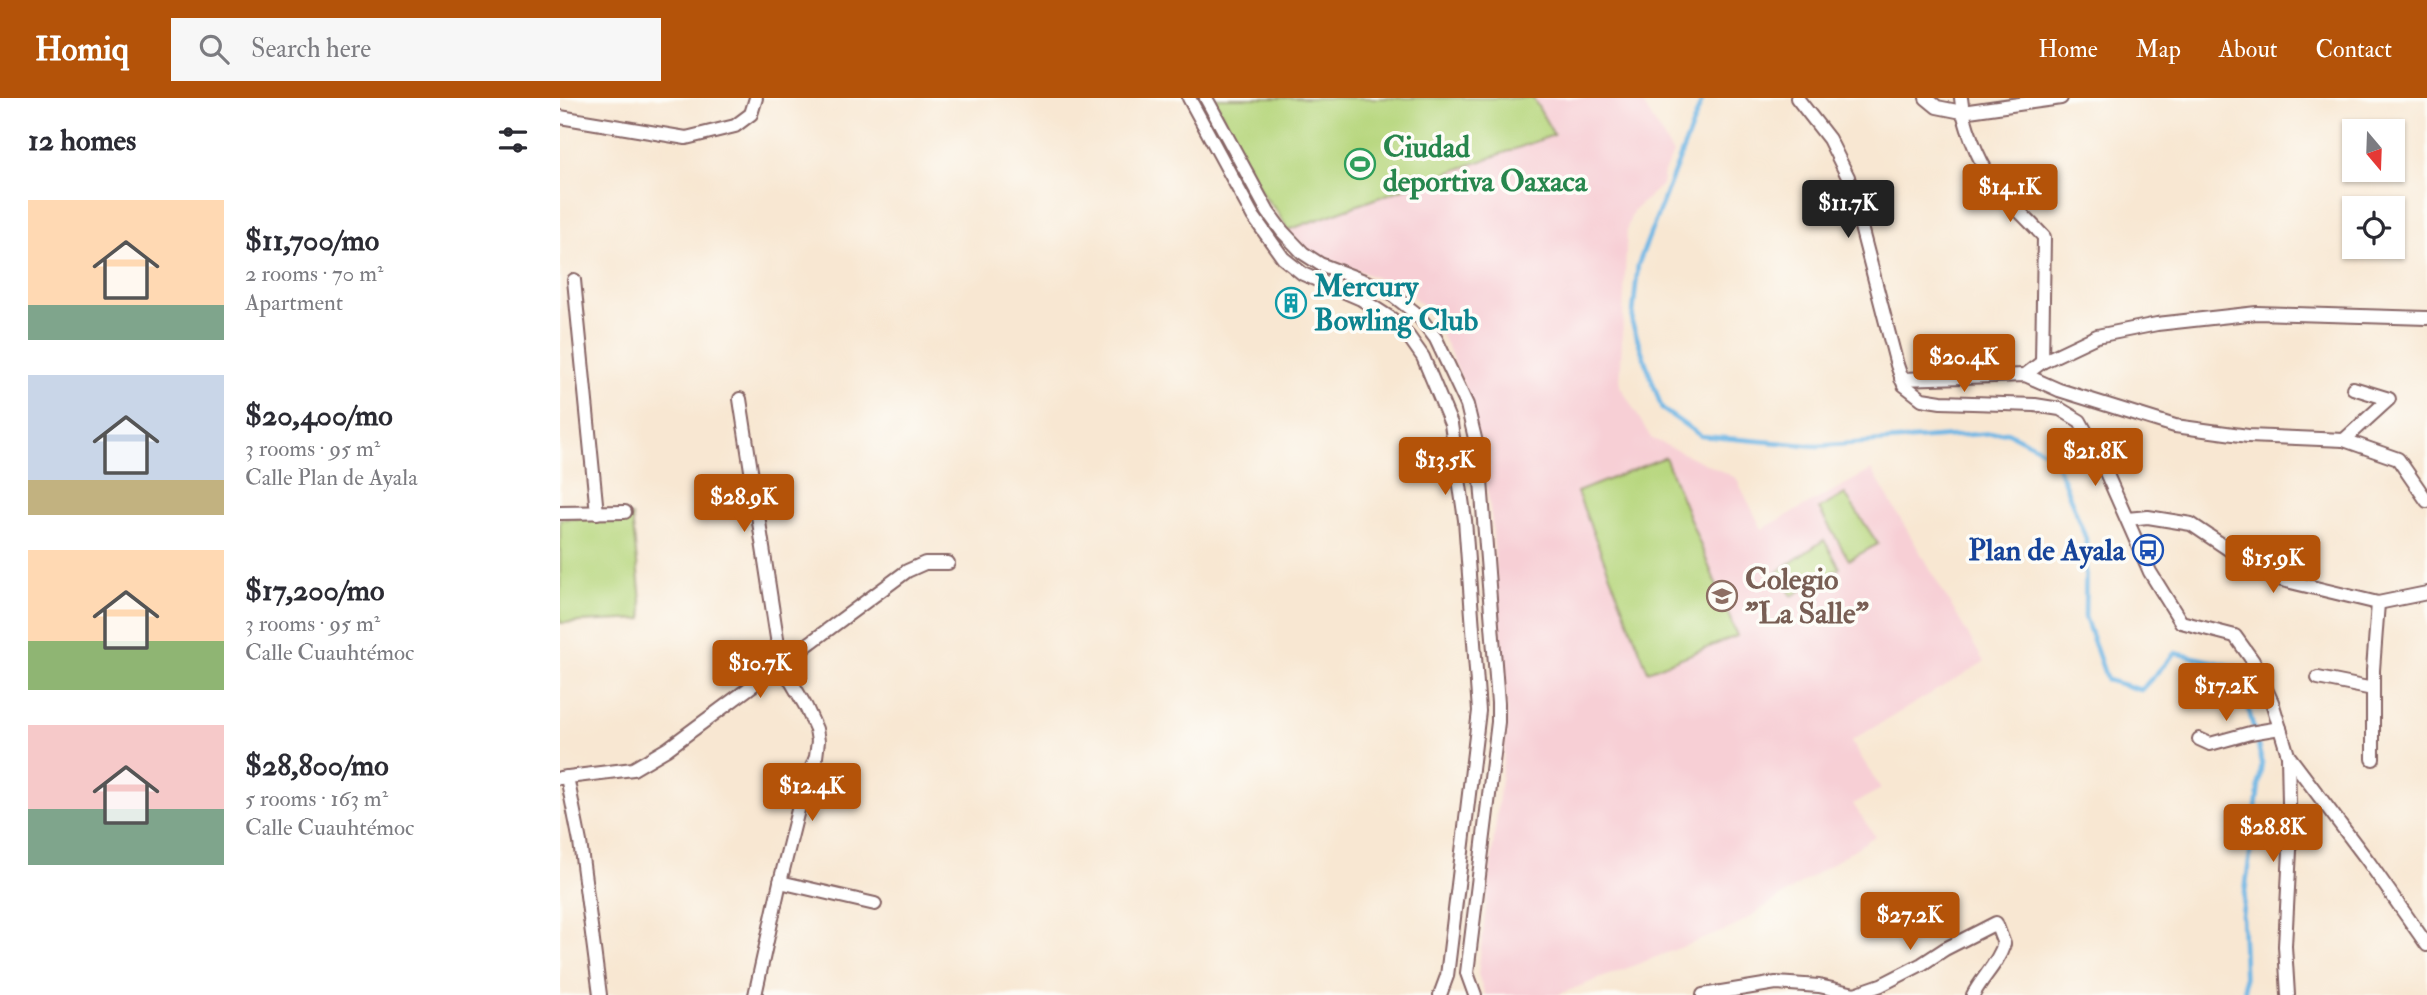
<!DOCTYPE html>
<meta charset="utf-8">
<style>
body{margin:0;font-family:"IM FELL Double Pica",serif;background:#f7f7f7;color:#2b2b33;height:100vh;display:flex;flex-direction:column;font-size:26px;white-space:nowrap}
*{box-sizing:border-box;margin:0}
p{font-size:23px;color:#7c7c81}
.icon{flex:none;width:38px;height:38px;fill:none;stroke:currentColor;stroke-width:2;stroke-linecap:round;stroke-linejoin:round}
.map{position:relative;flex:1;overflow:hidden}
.side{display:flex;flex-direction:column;background:#fff;width:560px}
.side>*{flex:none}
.needle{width:46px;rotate:161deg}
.buttons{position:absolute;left:1782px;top:21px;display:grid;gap:14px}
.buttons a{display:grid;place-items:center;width:63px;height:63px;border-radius:0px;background:#fff;box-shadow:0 2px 5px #0004;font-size:35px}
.price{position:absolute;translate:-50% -60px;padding:0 16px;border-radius:7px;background:#b45309;color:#fff;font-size:23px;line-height:46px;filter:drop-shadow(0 2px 4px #0008)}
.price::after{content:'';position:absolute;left:50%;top:42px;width:21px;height:16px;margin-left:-10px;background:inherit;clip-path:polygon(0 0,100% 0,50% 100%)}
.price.on{background:#222;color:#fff}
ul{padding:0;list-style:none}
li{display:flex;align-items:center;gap:21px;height:175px;padding:0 28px}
li span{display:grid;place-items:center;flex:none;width:196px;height:140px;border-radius:0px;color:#555}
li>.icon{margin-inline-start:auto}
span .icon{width:84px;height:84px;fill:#fffc;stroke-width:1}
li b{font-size:30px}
h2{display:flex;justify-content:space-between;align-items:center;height:84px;padding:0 28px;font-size:30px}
header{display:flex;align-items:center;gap:42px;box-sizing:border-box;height:98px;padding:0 35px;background:#b45309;color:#fff}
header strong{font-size:33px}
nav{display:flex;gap:38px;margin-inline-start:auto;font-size:24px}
.search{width:490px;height:63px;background:#f7f7f7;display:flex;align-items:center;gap:18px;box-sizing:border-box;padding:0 24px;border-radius:0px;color:#7c7c81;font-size:26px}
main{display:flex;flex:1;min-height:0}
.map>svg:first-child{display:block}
.built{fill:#f7cfd5}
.green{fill:#b8d77f;stroke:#817b55;stroke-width:2}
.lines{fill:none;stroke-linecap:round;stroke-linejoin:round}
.stream{stroke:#6cb5e4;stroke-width:4.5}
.street-casing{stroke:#876565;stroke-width:16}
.street{stroke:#fff;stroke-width:12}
.labels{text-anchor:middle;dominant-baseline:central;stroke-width:7;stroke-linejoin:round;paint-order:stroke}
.leisure-label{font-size:30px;font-weight:bold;fill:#27864d;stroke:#fdfcf7;text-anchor:start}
.culture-label{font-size:30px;font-weight:bold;fill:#0d838f;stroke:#fdfcf7;text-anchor:start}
.transit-label{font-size:30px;font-weight:bold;fill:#164399;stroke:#fdfcf7;text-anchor:end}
.education-label{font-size:30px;font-weight:bold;fill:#785e54;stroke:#fdfcf7;text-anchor:start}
</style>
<header>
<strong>Homiq</strong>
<div class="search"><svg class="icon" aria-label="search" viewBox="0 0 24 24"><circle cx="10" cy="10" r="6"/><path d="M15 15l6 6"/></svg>Search here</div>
<nav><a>Home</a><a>Map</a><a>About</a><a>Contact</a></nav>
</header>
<main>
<section class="side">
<h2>12 homes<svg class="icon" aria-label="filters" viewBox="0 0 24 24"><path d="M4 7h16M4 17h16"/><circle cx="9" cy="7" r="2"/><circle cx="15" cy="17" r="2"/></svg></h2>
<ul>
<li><span style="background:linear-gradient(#ffd9b3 75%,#7fa58c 0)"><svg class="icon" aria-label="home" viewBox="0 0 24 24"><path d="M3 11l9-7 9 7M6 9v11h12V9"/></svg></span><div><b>$11,700/mo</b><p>2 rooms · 70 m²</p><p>Apartment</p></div></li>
<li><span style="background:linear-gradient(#c9d6e8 75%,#c2b280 0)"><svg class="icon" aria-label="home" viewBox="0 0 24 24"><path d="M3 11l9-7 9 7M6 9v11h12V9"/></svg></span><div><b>$20,400/mo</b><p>3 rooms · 95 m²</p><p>Calle Plan de Ayala</p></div></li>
<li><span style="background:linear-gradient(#ffd9b3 65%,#8fb573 0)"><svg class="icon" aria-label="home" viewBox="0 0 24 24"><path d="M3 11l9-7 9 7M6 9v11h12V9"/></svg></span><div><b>$17,200/mo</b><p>3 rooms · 95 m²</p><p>Calle Cuauhtémoc</p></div></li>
<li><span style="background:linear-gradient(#f6c9c9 60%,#7fa58c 0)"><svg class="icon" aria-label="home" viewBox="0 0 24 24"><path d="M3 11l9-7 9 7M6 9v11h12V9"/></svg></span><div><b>$28,800/mo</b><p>5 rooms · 163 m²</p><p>Calle Cuauhtémoc</p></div></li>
</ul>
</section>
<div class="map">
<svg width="1867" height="897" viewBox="0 0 1867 897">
<rect width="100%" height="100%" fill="#fdfcf7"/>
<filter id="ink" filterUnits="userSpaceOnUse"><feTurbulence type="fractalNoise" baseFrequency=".0143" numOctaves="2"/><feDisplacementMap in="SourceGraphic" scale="14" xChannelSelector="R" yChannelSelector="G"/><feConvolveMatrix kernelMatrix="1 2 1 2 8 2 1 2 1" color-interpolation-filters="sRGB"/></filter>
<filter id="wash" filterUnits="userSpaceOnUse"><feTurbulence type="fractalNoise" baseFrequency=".00686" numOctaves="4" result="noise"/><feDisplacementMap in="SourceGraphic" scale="28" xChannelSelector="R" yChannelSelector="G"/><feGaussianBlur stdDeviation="1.57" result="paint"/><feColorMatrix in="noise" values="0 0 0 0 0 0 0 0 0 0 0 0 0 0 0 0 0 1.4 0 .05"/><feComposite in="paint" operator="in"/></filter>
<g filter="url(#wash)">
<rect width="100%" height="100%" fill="#f8e7d2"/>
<!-- built -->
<polygon class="built" points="973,0 1080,0 1113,56 1104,74 1102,87 1073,113 1067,130 1060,288 1091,340 1176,380 1202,431 1312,372 1424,564 1291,643 1321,691 1293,706 1315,738 1174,829 997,897 925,897 918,876 946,638 947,614 932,425 925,377 909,300 889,252 874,222 861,206 852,198 829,185 750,153 728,132 994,37"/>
<!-- green -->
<g class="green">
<polygon points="654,0 973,0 994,37 728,132 716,112 702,96"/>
<polygon points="1105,359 1177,538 1088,573 1017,394"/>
<polygon points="1285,396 1318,446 1289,462 1259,411"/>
<polygon points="72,418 83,521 0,525 0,421"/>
<polygon points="1264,442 1280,470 1232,498 1217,474"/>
</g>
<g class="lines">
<!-- stream -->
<polyline class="stream" points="1143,0 1078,167 1072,225 1102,311 1141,338 1258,348 1447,334 1494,358 1526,441 1525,519 1547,582 1581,592 1615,555 1678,569 1702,664 1682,817 1685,897"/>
</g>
</g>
<g filter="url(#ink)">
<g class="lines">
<!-- street casing -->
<g class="street-casing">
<g id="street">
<polyline points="629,0 693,118 723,160 743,176 801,201 832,221 849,239 863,259 891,326 905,422 919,613 887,878 880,897"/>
<polyline points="646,0 708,114 722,133 743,155 760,166 825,191 858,217 876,241 907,307 919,357 938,605 938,624 907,875 915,897"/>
<polyline points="1237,0 1269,41 1288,79 1337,267 1344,287 1362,301 1381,304 1475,307 1500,311 1520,323 1537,354 1590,474 1621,524 1675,538 1693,563 1712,604 1728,657 1730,752 1725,848 1728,897"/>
<polyline points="1366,0 1377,9 1402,14 1501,0"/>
<path d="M1401,0C1403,25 1418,61 1432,82C1446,102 1467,120 1484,139L1482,264"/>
<polyline points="0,19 126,40 175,28 191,16 196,0"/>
<polyline points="14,182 37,415"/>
<polyline points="1465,277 1482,264 1537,238 1597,226 1697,215 1867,220"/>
<polyline points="1341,281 1465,277 1499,292 1615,328 1688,338 1784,342 1838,361 1867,403"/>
<polyline points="180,301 221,566 246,609 256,631 258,643 256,659 243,692 220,784 195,897"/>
<polyline points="1784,342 1829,301 1793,290"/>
<polyline points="0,415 65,414"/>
<polyline points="1567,421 1588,419 1631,426 1710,479 1818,505 1867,495"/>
<polyline points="1758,580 1813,591"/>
<polyline points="1639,641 1650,646 1690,635 1720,630"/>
<polyline points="1728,657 1808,763 1867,847"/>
<polyline points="1813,661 1813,572 1818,505"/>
<polyline points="7,679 20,744 40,897"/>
<polyline points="0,680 73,671 107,651 347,473 365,465 388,465"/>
<polyline points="220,784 315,806"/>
<path d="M1143,897L1216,885L1259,888L1295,896L1321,887L1362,866L1385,851L1436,825L1444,846C1437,867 1423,878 1413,897"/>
</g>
</g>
<!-- street -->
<use href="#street" class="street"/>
</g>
</g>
<!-- icons -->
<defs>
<g id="stadium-ring" transform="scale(1.575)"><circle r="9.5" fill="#fdfcf7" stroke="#2e9e5b" stroke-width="1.5"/><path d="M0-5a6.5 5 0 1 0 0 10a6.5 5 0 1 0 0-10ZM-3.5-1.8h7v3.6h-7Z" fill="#2e9e5b"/></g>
<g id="building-ring" transform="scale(1.575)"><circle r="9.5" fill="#fdfcf7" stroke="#0f9aa8" stroke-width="1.5"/><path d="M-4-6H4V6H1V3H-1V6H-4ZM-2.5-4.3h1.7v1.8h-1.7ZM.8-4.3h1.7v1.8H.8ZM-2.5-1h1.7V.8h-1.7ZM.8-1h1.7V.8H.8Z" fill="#0f9aa8"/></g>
<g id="bus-ring" transform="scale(1.575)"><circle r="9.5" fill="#fdfcf7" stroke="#1a4fb4" stroke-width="1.5"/><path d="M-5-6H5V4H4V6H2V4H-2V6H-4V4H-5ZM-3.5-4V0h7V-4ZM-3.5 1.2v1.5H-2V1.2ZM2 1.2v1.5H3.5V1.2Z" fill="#1a4fb4"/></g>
<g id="school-ring" transform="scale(1.575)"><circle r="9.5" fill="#fdfcf7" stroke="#8d6e63" stroke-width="1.5"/><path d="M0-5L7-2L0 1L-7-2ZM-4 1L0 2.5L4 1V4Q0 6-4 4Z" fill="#8d6e63"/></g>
</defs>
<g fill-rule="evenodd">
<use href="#stadium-ring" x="800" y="66"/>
<use href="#building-ring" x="731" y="205"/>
<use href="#bus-ring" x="1588" y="452"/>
<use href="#school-ring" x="1162" y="498"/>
</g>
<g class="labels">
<!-- leisure labels -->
<g class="leisure-label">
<text x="823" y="49">Ciudad<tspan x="823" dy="34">deportiva Oaxaca</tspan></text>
</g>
<!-- culture labels -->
<g class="culture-label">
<text x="754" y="188">Mercury<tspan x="754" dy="34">Bowling Club</tspan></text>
</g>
<!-- transit labels -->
<g class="transit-label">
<text x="1565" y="452">Plan de Ayala</text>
</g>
<!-- education labels -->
<g class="education-label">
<text x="1185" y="481">Colegio<tspan x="1185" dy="34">"La Salle"</tspan></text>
</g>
</g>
</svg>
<div class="buttons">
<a><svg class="needle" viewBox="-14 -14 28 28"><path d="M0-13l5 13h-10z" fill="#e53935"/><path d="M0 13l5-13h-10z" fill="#7c7c81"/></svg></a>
<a><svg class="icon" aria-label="locate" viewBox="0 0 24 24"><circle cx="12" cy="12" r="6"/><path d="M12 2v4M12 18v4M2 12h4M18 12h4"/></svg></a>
</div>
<b class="price" style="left:1450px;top:126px">$14.1K</b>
<b class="price on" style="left:1288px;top:142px">$11.7K</b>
<b class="price" style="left:1404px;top:296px">$20.4K</b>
<b class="price" style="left:1535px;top:390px">$21.8K</b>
<b class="price" style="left:885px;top:399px">$13.5K</b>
<b class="price" style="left:184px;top:436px">$28.9K</b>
<b class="price" style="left:1713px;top:497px">$15.9K</b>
<b class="price" style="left:200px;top:602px">$10.7K</b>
<b class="price" style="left:1666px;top:625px">$17.2K</b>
<b class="price" style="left:252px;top:725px">$12.4K</b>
<b class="price" style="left:1713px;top:766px">$28.8K</b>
<b class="price" style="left:1350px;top:854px">$27.2K</b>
</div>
</main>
